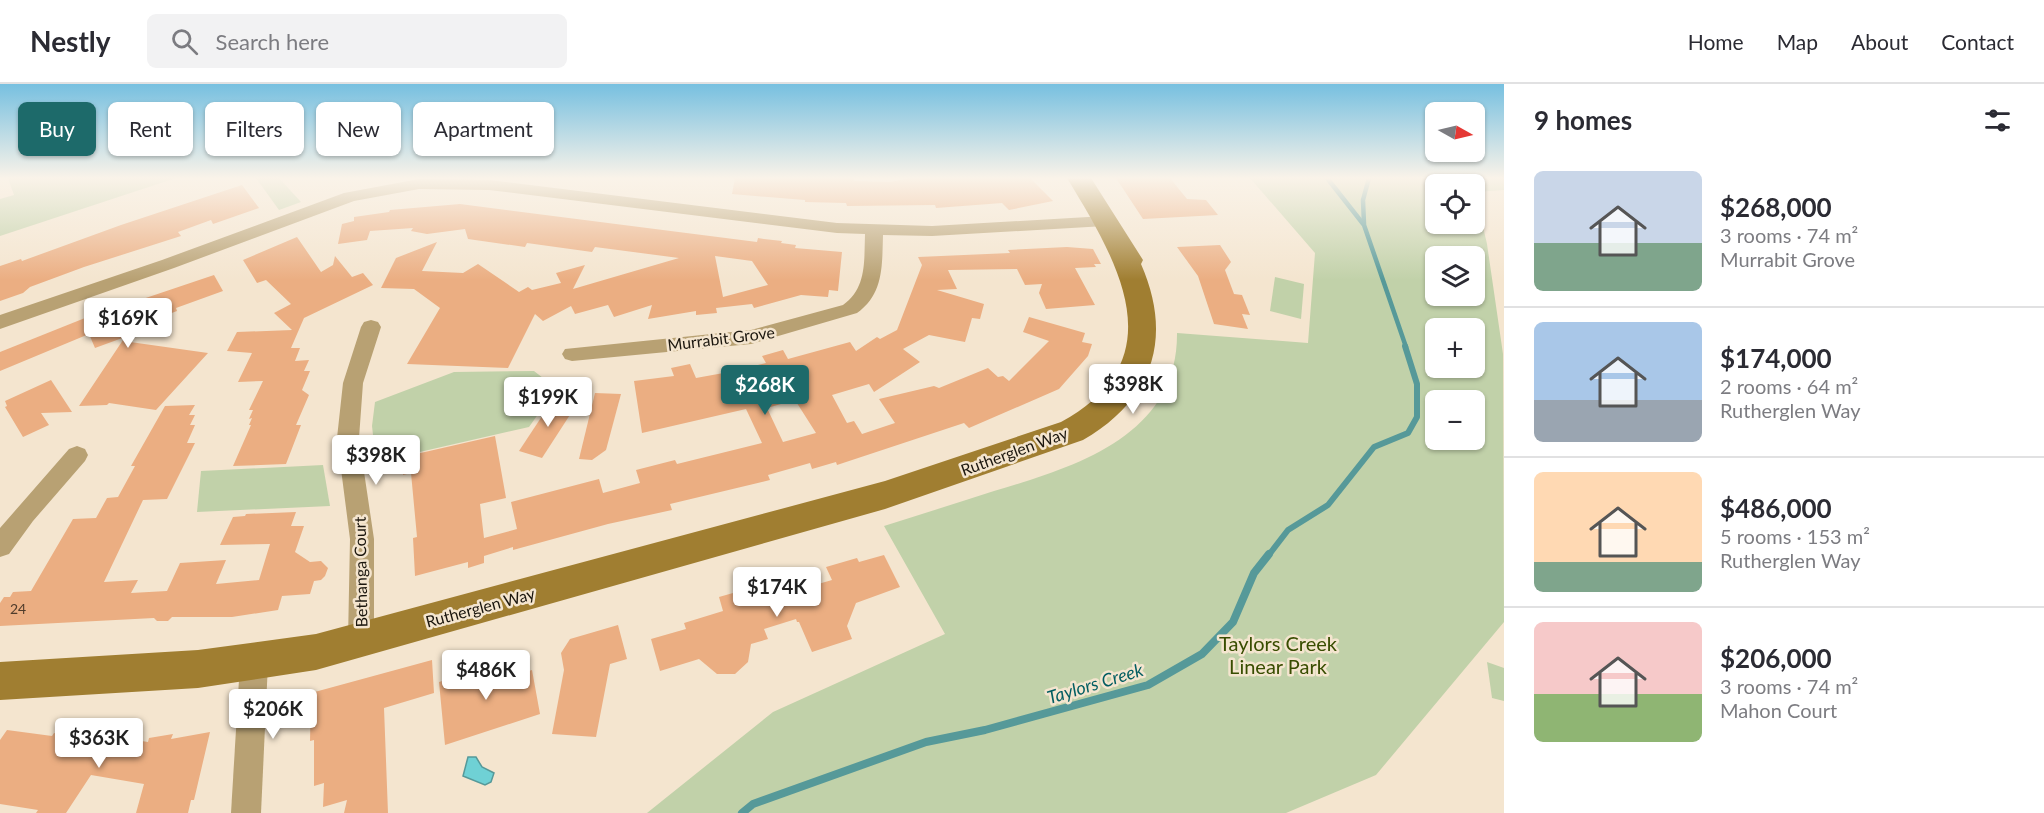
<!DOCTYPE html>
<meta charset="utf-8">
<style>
body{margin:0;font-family:Lato,sans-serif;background:#f2f2f3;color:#2b2b33;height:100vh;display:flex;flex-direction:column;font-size:22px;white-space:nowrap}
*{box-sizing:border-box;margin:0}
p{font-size:20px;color:#7c7c81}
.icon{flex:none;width:33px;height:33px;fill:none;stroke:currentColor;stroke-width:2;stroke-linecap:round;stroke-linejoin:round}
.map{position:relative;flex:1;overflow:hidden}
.sheet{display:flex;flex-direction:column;background:#fff;width:540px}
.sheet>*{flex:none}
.hud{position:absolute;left:18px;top:18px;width:570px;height:54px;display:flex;gap:12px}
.needle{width:39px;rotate:98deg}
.buttons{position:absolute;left:1425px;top:18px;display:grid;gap:12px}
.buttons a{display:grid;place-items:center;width:60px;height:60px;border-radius:9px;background:#fff;box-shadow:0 2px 4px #0004;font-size:30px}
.price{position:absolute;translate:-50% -51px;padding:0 14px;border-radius:6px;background:#fff;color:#222;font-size:20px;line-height:39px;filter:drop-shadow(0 2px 3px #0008)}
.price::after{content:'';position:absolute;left:50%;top:36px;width:18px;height:14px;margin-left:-9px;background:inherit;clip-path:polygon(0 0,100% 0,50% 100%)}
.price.active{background:#1d6a6a;color:#fff}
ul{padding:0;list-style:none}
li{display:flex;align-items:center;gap:18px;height:150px;padding:0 30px}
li+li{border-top:2px solid #e1e1e2}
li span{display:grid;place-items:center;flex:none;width:168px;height:120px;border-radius:9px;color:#555}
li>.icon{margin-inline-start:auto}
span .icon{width:72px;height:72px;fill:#fffc;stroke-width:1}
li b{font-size:26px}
h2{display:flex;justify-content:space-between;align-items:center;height:72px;padding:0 30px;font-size:26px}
.pill{padding:0 21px;border-radius:9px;background:#fff;box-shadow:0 2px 4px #0004;font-size:21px;line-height:54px}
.pill.active{background:#1d6a6a;color:#fff}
header{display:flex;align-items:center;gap:36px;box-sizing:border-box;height:84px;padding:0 30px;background:#fff;border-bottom:2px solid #e1e1e2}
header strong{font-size:28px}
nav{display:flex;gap:33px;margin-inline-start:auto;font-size:21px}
.search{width:420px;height:54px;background:#f2f2f3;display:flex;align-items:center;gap:15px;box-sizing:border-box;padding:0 21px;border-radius:9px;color:#7c7c81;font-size:22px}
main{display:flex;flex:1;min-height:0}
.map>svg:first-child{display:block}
.green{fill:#c1d1a9;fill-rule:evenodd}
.water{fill:#6fd1d5;stroke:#569999;stroke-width:1.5}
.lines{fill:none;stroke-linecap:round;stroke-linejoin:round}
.stream-far2{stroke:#569999;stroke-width:4.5}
.stream-far1{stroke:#569999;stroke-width:6}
.stream{stroke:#569999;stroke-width:8}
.building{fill:#ebae82;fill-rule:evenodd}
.street{fill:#b8a173;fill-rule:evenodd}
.secondary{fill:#a07e31;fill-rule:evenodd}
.labels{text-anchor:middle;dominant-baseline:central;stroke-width:5;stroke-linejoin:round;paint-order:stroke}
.number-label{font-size:14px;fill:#4f3c2b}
.street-label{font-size:16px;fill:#1b160e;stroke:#f4e5cf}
.water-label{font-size:18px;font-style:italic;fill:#025d61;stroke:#f4e5cf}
.near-park-label{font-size:20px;fill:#384d01;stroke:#f4e5cf}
</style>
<header>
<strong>Nestly</strong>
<div class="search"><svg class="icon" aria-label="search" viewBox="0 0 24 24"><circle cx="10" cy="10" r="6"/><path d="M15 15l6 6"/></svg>Search here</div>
<nav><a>Home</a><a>Map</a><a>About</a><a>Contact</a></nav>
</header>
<main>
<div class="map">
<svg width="1504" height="729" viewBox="0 0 1504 729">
<rect width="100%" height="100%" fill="#f4e5cf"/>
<!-- green -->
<g class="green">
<polygon points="8,94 176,94 0,152 0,115 14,111"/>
<polygon points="256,94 279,94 301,118 279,126"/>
<path d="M1250,94H1504V106L1475,108L1487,160L1503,270L1504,538L1376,691L1286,729H647L773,628L945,550L884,442C921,430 958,419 994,407C1075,383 1178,352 1177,249L1308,259L1315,169ZM1474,100V140H1436V100ZM1474,172V212H1436V172ZM1436,244H1474V284H1436ZM1474,316V356H1436V316Z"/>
<polygon points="1275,193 1304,200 1301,235 1270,227"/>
<polygon points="534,287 543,294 561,298 529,343 376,378 372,342 375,318 454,288"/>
<polygon points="323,381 330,422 197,428 201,387"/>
<polygon points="1487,578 1504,584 1504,617 1492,614"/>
</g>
<!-- water -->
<polygon class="water" points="468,673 476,673 482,683 494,689 491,698 485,701 463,692"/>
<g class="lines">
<!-- stream-far2 -->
<g class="stream-far2">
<polyline points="1327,94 1364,141 1406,263"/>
<polyline points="1364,140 1363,116 1369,94"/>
</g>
<!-- stream-far1 -->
<polyline class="stream-far1" points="1268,472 1288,446 1328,421 1374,363 1408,349 1417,333 1417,300 1405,262"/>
<!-- stream -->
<polyline class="stream" points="742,729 753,720 926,658 985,646 1148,601 1202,570 1233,538 1254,489 1269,470"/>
</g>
<!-- building -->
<g class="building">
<polygon points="735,94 854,94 854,97 890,98 912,94 1030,94 1053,117 1009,126 1002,119 936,124 935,121 847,122 846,119 805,118 805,116 732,110"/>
<polygon points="1116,94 1170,94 1187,115 1206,116 1218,131 1143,135"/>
<polygon points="242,101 259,124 213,140 211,136 178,148 181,152 84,183 30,203 23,209 0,217 0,182 21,175 22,177 121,141"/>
<path d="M460,120L757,158L758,154L764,155L782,157L781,159L796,161L795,164L842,168L838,207L829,206L828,213L801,211L754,224L752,220L716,224L717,229L696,231V227L648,235L652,221L614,233L608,221L575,230L571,222L543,237L535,230L508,284L407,280L440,224L414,205L381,204L396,174L437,158L422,187L463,189L478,180L519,208L528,203L532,206L561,199L556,189L585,181L573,205L679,174L595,163L592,168L527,159L525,163L468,155L465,145L427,150L411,147L413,144L370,147L367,156L338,160L342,140L354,137V133L389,128L390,126ZM715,172L752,177L768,201L723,213Z"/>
<polygon points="297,153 321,188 333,181 335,172 352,193 363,189 373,201 304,234 291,264 300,264 295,277 309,276 304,287 310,287 302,306 309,311 296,341 301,341 286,380 233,382 251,341 249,341 252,334 249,335 253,326 249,326 263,297 238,298 252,269 227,267 237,248 292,246 274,229 291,220 266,196 257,199 243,176"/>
<polygon points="1220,161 1231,178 1225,186 1234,210 1242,211 1250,231 1242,230 1248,245 1214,240 1198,192 1177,163"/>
<path d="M1067,163L1093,165L1101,180H1094L1096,183L1075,184L1095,221L1046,225L1039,209L1042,200L1025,201L1017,185L948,186L957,205L937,206L984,220L980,235L972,234L965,258L929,251L903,265L920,278L874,308L869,300L832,311L847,339L854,337L862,350L895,339L879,315L934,302L939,304L988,284L998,293L1003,292L1009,297L1049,257L1023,248L1029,233L1085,249L1082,258L1092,260L1088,272L1059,305L969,344L964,339L837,381L836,378L812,385L810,379L768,391L770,396L670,420L672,426L608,440L513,466V463L484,472V479L468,484V478L415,492L413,454L417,453L411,389L403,391V373L495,352L506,414L480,420L484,454L517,445L511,418L599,395L603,409L640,399L636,386L675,376L677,380L762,359L746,325L642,349L634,297L674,292L671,284L690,280L696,294L729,288L766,279L762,272L783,266L788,275L850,258L856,267L877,253L880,255L897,246L922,181L918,173L1010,169L1008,166ZM795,316L816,349L783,358L767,324Z"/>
<polygon points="214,191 223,207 176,224 177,227 161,233 165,241 123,257 208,269 156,326 109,319 107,321 79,322 125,253 95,264 89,250 0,287 0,268 115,222 116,224"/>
<polygon points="51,296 72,328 41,329 49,341 23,353 5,323 7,322 5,317"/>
<polygon points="595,309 621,310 606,366 592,376 579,375"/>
<polygon points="554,314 577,320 542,374 519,367"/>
<polygon points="195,321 189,331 195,331 190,341 195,341 187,359 195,359 167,415 143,416 104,498 138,496 131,509 167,507 180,479 226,476 216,500 259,496 270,460 220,461 233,433 245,432 246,430 296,428 291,442 304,442 295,468 310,478 321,477 328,484 325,492 321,496 314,497 310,510 282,512 278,526 232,533 172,533 168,537 157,537 154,534 0,542 0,519 4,513 10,513 13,508 31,507 73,435 96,434 107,414 118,413 135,382 131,382 165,322"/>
<polygon points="884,471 900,503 856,519 847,542 852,555 812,568 799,538 797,538 796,535 764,545 768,555 751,560 748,578 735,590 717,590 699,575 660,587 651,555 686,545 684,539 723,527 719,513 747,505 752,519 832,496 826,483 857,474 859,478"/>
<polygon points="618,541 627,575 610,580 596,653 552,650 564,586 561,569 570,555"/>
<polygon points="432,576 434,609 384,624 388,729 344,729 347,716 323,723 324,699 314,702 314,656 310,657 311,609"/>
<polygon points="508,577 510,593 532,586 540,630 445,661 439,598"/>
<polygon points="7,646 52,652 54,649 100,655 103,651 148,658 149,654 173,650 171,655 210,648 194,716 191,716 188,729 136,729 144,700 91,691 66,729 36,729 38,726 0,720 0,656"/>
</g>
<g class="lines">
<!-- street -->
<g class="street">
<path d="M419,95L489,96L837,139L932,142L1105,132L1111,133L1114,137L1111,141L1105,142L932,152L883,151C882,181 884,210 857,229L751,260L572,277L565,275L562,270L565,265L751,246L843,221C867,204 864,177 865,150L837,149L489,106L419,105L354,117L174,184L0,245V231L162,176L344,109Z"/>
<polygon points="371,236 378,238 381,243 363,299 359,354 374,455 374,556 371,565 361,568 351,565 348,556 350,455 337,354 343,299 361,243 364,238"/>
<polygon points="77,362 85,365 88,371 85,377 33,437 9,470 0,473 0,444 69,365"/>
<polygon points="254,566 264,570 268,579 261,729 231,729 240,579 244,570"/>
</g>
<!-- secondary -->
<path class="secondary" d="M1067,94H1091L1143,176L1141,180C1173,253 1154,315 1083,356L885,425L316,586L198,604L0,616V578L198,566L316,550L885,397L1061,338C1177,275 1118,178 1067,94Z"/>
</g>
<!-- sky -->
<linearGradient id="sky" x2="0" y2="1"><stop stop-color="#77c0e0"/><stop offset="0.48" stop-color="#faf3e9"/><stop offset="1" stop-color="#faf3e9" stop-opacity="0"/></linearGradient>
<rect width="1504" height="196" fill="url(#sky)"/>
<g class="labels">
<!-- number labels -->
<g class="number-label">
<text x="18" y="524">24</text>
</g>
<!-- street labels -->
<g class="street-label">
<text transform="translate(721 254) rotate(-7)">Murrabit Grove</text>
<text transform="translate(1014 367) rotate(-20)">Rutherglen Way</text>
<text transform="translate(360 488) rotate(-91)">Bethanga Court</text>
<text transform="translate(480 523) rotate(-15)">Rutherglen Way</text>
</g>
<!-- water labels -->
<g class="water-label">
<text transform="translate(1095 599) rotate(-17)">Taylors Creek</text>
</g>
<!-- near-park labels -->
<g class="near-park-label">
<text x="1278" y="559">Taylors Creek<tspan x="1278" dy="23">Linear Park</tspan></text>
</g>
</g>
</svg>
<div class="buttons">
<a><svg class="needle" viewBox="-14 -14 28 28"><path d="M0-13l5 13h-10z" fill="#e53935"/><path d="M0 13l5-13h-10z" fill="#7c7c81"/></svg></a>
<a><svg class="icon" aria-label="locate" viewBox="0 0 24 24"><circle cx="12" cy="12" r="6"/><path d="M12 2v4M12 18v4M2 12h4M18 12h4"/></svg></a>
<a><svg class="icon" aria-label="layers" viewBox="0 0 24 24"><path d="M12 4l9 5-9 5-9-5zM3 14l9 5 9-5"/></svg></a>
<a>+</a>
<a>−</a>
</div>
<b class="price" style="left:128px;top:265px">$169K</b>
<b class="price" style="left:1133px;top:331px">$398K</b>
<b class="price active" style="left:765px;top:332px">$268K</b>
<b class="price" style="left:548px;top:344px">$199K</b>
<b class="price" style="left:376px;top:402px">$398K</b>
<b class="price" style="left:777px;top:534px">$174K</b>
<b class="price" style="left:486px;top:617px">$486K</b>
<b class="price" style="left:273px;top:656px">$206K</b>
<b class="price" style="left:99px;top:685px">$363K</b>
<div class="hud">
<a class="pill active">Buy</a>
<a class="pill">Rent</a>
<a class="pill">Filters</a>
<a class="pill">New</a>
<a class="pill">Apartment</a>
</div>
</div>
<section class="sheet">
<h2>9 homes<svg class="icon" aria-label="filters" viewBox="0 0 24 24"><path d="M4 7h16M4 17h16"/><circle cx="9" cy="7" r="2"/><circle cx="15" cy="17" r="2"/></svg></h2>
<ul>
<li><span style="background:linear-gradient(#c9d6e8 60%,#7fa58c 0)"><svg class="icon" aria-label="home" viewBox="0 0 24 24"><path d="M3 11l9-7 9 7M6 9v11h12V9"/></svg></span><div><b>$268,000</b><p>3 rooms · 74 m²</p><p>Murrabit Grove</p></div></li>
<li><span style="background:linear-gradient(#a9c7e8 65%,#9aa5b1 0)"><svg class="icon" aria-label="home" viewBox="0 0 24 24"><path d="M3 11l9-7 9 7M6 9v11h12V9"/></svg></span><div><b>$174,000</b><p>2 rooms · 64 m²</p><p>Rutherglen Way</p></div></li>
<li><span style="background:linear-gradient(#ffd9b3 75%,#7fa58c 0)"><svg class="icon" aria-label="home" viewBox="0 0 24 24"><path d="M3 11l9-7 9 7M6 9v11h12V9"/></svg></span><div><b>$486,000</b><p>5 rooms · 153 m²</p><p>Rutherglen Way</p></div></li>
<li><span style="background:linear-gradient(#f6c9c9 60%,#8fb573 0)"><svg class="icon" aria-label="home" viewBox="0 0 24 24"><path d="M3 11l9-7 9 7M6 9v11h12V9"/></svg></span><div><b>$206,000</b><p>3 rooms · 74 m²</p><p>Mahon Court</p></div></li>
</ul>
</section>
</main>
